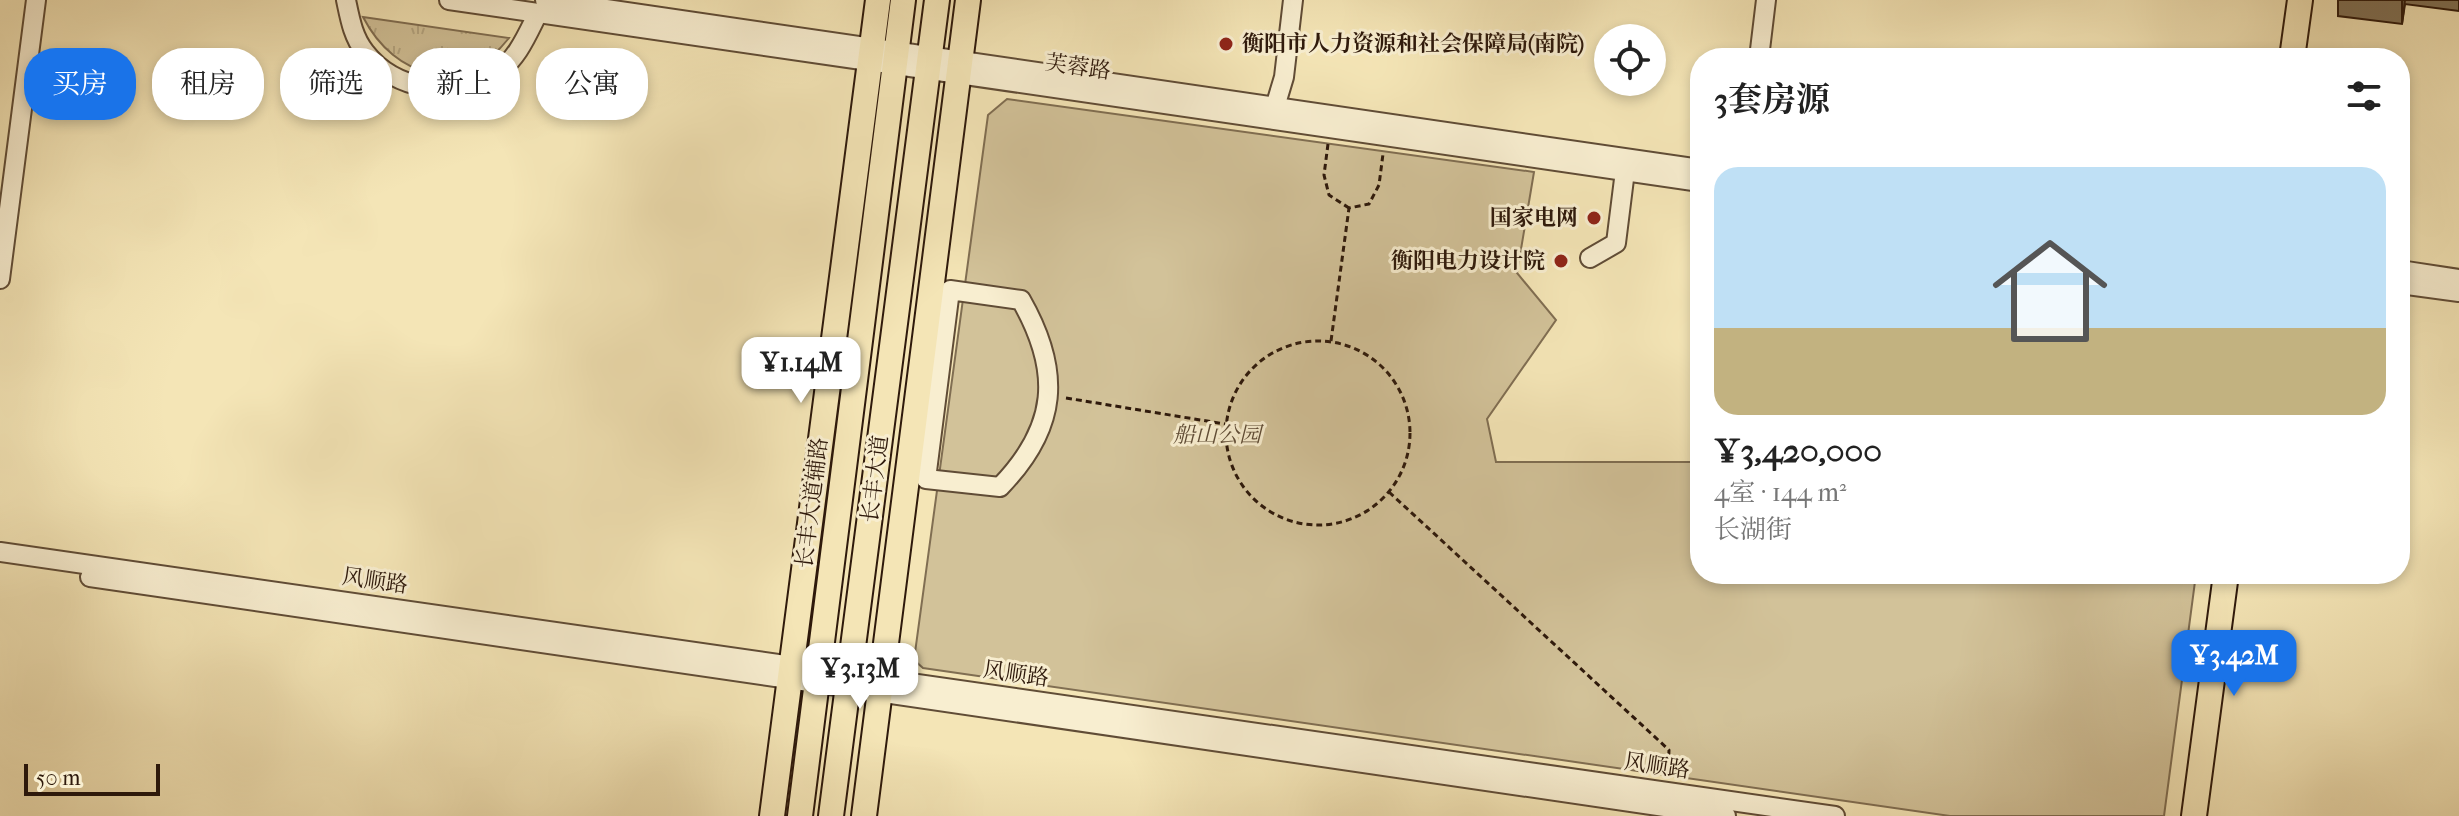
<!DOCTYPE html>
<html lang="zh">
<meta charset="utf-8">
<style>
body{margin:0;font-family:"IM FELL French Canon","Noto Serif SC",serif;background:#f6f6f6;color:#222;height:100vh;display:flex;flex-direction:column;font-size:30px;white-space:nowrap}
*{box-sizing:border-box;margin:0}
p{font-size:26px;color:#767676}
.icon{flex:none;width:44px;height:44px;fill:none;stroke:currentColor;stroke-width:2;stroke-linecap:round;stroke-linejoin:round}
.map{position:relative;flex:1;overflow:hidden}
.details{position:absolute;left:1690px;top:48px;width:720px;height:536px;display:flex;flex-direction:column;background:#fff;border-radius:32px;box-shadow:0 4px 12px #0003}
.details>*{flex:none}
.banner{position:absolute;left:24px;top:48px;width:760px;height:72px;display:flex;gap:16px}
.buttons{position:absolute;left:1594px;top:24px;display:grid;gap:16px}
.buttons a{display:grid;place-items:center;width:72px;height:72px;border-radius:50%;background:#fff;box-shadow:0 4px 12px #0003;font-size:40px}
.scale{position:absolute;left:24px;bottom:20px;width:136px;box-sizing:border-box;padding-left:8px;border:4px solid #2e190b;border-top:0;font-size:22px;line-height:28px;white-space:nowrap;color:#2e190b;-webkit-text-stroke:6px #f8eed0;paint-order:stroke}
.price{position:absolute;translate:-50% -68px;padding:0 18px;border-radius:16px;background:#fff;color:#222;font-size:26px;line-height:52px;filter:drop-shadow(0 2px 4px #0008)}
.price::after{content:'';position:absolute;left:50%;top:48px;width:24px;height:18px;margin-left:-12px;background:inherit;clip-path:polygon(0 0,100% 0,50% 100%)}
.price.selected{background:#1a73e8;color:#fff}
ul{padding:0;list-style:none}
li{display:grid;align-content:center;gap:16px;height:424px;padding:0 24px}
li span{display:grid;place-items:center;height:248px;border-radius:24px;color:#555}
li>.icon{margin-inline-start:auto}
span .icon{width:144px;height:144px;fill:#fffc;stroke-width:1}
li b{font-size:34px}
h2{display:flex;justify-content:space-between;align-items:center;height:96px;padding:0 24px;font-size:34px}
.pill{padding:0 28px;border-radius:32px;background:#fff;box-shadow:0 4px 12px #0003;font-size:28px;line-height:72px}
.pill.selected{background:#1a73e8;color:#fff}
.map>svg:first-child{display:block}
.grass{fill:url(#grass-tufts);stroke:#806e52;stroke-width:2}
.green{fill:#d2c299;stroke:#806e52;stroke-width:2}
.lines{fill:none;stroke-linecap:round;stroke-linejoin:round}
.minor-casing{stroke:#604c36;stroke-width:22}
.major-casing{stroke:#2e190b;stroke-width:28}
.path{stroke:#2e190b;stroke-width:3;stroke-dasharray:6 4;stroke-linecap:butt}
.minor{stroke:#f8eed0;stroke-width:18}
.major{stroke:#f4e5b6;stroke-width:24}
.wall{fill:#807156;stroke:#2e190b;stroke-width:2}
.shaded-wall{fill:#685c46;stroke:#2e190b;stroke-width:2}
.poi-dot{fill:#8f2418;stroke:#f8eed0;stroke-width:3}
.labels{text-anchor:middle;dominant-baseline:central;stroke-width:6;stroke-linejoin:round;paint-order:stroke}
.poi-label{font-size:22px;font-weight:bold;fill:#2e190b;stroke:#f8eed0;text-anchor:end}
.street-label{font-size:22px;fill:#2e190b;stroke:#f8eed0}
.park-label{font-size:22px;font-style:italic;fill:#5f4c36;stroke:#f8eed0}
</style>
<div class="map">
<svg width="2459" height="816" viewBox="0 0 2459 816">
<defs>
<pattern id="grass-tufts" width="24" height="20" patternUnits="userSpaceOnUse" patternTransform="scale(2)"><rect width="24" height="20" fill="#d2c299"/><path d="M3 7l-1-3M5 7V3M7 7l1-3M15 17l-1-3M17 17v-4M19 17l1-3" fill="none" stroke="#b5a682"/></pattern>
</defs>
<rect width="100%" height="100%" fill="#f4e5b6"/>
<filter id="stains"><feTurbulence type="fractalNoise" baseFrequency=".0025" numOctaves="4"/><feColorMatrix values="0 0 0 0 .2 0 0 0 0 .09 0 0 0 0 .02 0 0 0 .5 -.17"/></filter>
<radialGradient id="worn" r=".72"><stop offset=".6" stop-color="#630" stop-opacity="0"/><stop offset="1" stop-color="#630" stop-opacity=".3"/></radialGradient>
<!-- grass -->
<path class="grass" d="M363,17L509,38C463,97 395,79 363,17Z"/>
<!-- green -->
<polygon class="green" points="1007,99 1534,172 1517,273 1556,320 1487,419 1496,462 1700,462 1700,574 2196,574 2164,816 1950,816 923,668 914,660 988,115"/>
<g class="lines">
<!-- minor casing -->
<g class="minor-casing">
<g id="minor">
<path d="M346,0C350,19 353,37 365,52C395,91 455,99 495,74C517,60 527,35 538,13"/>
<polyline points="449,0 1700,182"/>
<polyline points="545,0 1700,169"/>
<polyline points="1759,58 1766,0"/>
<polyline points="1275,107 1284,77 1293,0"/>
<polyline points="1590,258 1616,243 1625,171"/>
<polyline points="2400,270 2459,279"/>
<polyline points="0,279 36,0"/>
<polyline points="2400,284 2459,292"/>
<path d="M950,290L1021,300C1062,372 1058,427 1000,487L926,479Z"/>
<polyline points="0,552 1835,816"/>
<polyline points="90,577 1726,816"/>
</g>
</g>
<!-- major casing -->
<g class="major-casing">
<g id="major">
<polyline points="2292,58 2300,0"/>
<polyline points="772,816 878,0"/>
<polyline points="800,816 903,0"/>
<polyline points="831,816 937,0"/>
<polyline points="864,816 968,0"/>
<polyline points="2194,816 2226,574"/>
</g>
</g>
<!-- path -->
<g class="path">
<polyline points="1328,144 1324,175 1329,195 1349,208"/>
<polyline points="1331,341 1349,208 1369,204 1379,185 1383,154"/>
<circle cx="1318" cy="433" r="92"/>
<polyline points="1066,398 1225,424"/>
<polyline points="1389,492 1669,750 1668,774"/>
</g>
<!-- minor -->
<use href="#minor" class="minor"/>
<!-- major -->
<use href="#major" class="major"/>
</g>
<!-- wall -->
<polygon class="wall" points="2338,0 2459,0 2459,11 2405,4 2402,24 2338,16"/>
<!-- shaded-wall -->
<polygon class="shaded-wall" points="2402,0 2405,0 2402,24"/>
<!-- markers -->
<g class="poi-dot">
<circle cx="1226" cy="44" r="8"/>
<circle cx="1594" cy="218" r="8"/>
<circle cx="1561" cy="261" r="8"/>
</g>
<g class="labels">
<!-- poi labels -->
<g class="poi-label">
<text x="1242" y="44" text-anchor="start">衡阳市人力资源和社会保障局(南院)</text>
<text x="1578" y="218">国家电网</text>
<text x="1545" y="261">衡阳电力设计院</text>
</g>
<!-- street labels -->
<g class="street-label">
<text transform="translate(1078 67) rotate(8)">芙蓉路</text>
<text transform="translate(875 479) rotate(-83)">长丰大道</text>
<text transform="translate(812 503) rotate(-83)">长丰大道辅路</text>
<text transform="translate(375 581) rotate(8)">风顺路</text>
<text transform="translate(1016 674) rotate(8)">风顺路</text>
<text transform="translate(1657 766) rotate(8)">风顺路</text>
</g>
<!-- park labels -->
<g class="park-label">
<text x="1217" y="435">船山公园</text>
</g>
</g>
<rect width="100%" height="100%" filter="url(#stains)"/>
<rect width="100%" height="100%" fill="url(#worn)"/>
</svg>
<div class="buttons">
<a><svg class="icon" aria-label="locate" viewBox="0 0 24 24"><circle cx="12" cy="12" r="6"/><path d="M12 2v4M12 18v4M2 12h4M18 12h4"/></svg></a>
</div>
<div class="scale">50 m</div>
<b class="price" style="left:801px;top:405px">¥1.14M</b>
<b class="price selected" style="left:2234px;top:698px">¥3.42M</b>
<b class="price" style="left:860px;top:711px">¥3.13M</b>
<div class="banner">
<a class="pill selected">买房</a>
<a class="pill">租房</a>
<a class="pill">筛选</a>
<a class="pill">新上</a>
<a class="pill">公寓</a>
</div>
<section class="details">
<h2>3套房源<svg class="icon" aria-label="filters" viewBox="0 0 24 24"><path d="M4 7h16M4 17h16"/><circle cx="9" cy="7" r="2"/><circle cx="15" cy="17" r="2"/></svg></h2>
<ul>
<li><span style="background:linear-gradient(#bfe0f5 65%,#c2b280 0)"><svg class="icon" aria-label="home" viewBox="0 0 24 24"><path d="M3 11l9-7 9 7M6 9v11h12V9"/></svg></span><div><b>¥3,420,000</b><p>4室 · 144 m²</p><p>长湖街</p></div></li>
</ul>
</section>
</div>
